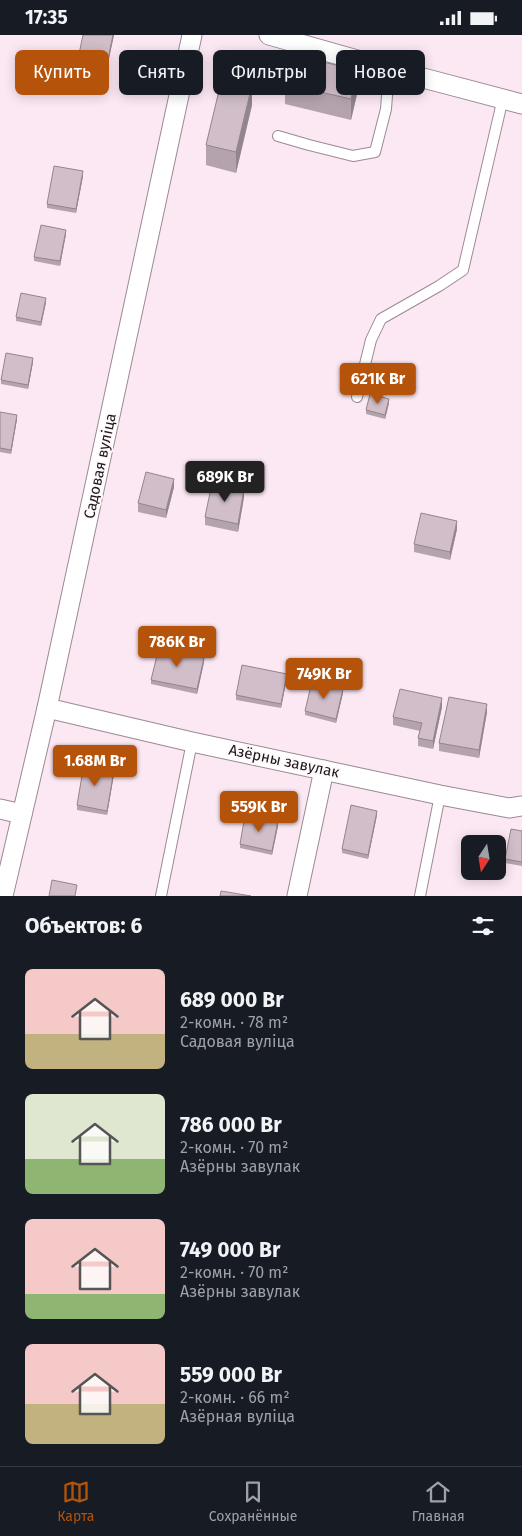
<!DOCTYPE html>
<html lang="ru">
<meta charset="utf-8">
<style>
body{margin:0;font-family:"Fira Sans",sans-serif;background:#20242c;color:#f1f3f6;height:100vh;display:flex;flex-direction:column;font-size:19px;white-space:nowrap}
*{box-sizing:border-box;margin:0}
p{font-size:16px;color:#9ea1a6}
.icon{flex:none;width:28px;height:28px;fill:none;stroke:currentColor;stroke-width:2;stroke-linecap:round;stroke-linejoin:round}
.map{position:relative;height:861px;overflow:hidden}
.details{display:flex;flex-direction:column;background:#171b24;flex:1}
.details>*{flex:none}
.hud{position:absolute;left:15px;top:15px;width:492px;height:45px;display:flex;gap:10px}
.needle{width:32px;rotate:192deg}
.buttons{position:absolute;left:461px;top:800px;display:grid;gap:10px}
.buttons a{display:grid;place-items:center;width:45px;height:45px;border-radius:8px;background:#171b24;box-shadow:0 2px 12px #0003;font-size:25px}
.price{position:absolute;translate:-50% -42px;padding:0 11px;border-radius:5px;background:#b45309;color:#fff;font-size:16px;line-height:32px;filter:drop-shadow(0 1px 2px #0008)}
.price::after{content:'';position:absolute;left:50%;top:30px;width:15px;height:11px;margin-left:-8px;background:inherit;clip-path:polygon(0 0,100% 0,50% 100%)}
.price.selected{background:#222;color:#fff}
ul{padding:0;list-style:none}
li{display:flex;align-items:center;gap:15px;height:125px;padding:0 25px}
li span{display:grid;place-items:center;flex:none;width:140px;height:100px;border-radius:8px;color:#555}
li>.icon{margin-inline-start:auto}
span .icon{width:60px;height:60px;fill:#fffc;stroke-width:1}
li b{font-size:21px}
h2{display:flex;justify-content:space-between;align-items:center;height:60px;padding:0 25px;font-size:21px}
.pill{padding:0 18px;border-radius:8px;background:#171b24;box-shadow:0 2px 12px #0003;font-size:18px;line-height:45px}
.pill.selected{background:#b45309;color:#fff}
.status{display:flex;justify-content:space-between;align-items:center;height:35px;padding:0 25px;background:#171b24;direction:ltr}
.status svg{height:14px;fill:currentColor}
.tabs{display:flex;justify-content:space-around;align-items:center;height:70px;border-top:1px solid #363941;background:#171b24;font-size:14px;color:#9ea1a6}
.tabs a{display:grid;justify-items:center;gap:2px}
.tabs .selected{color:#b45309}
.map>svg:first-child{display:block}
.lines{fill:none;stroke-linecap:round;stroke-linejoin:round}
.lane-casing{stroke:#9b8994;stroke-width:12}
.street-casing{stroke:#9b8994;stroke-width:21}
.lane{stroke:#fff;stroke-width:10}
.street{stroke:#fff;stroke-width:19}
.wall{fill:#b4a3ad}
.shaded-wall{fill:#92858d}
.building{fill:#d1bec9;stroke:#92858d}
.labels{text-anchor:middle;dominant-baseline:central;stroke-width:4;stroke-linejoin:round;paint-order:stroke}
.street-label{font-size:15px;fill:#1c1519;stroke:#fefafc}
</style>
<div class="status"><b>17:35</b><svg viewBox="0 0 49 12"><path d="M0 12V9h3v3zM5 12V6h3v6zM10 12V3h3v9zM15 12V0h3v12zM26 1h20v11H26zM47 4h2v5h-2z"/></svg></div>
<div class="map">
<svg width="522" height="861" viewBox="0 0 522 861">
<rect width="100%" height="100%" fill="#fce8f3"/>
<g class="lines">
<!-- lane casing -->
<g class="lane-casing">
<g id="lane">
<polyline points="278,101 309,110 353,121 375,117 386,74 389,34"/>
<polyline points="357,362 371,305 381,284 439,251 463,235 503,63"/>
<polyline points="161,861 192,707"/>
<polyline points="420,861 440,760"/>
</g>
</g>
<!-- street casing -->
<g class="street-casing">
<g id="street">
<polyline points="269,0 389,34 522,69"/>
<polyline points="47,673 192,707 440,760 509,773 522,771"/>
<polyline points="0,774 22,779"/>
<polyline points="3,861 47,673 192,0"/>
<polyline points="297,861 324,735"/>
</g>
</g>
<!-- lane -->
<use href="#lane" class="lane"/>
<!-- street -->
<use href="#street" class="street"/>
</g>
<!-- wall -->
<g class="wall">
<polygon points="114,0 108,28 79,23 79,19"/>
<polygon points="285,49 358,55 351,85 285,69"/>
<polygon points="252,70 236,138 206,130 206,110"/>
<polygon points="83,141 76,178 47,173 47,169"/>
<polygon points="66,199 60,231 34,226 34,222"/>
<polygon points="46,267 41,291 16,286 16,282"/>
<polygon points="33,327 28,354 1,349 1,345"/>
<polygon points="389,368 385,384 366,379 366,375"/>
<polygon points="0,377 17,384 11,419 0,417"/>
<polygon points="174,452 166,483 138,477 138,468"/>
<polygon points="244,462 238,497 205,490 205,482"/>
<polygon points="457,494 450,525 414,517 414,509"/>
<polygon points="204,627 197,659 151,649 151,645"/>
<polygon points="287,643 281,673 236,665 236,660"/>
<polygon points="343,658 336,688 305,680 305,676"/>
<polygon points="442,672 433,714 418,711 418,703 420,696 393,690 393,682"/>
<polygon points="487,677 479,723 439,716 439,708"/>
<polygon points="114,739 107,780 77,775 77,770"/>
<polygon points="377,780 368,824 342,818 342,814"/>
<polygon points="278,791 272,820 240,813 240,809"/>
<polygon points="522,796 522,831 505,828 505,824"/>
</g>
<!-- shaded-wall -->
<g class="shaded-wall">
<polygon points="113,0 114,0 108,28 108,24"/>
<polygon points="358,35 358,55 351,85 351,64"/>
<polygon points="252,50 252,70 236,138 236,117"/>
<polygon points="83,136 83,141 76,178 76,174"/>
<polygon points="66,195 66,199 60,231 60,226"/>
<polygon points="46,263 46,267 41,291 41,287"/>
<polygon points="33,323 33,327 28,354 28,350"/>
<polygon points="389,364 389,368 385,384 385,380"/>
<polygon points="17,380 17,384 11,419 11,415"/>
<polygon points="174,444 174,452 166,483 166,475"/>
<polygon points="244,454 244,462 238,497 238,489"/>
<polygon points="457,486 457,494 450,525 450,517"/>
<polygon points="204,623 204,627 197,659 197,654"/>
<polygon points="287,639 287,643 281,673 281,669"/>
<polygon points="343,654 343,658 336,688 336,684"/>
<polygon points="442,663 442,672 433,714 433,706"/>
<polygon points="487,669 487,677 479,723 479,715"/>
<polygon points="114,735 114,739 107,780 107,776"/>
<polygon points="377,776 377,780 368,824 368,820"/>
<polygon points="278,786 278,791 272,820 272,816"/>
</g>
<!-- building -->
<g class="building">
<polygon points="83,0 113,0 108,24 79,19"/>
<polygon points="292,20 358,35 351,64 285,49"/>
<polygon points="222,43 252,50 236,117 206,110"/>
<polygon points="54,131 83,136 76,174 47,169"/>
<polygon points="41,190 66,195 60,226 34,222"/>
<polygon points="21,258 46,263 41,287 16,282"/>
<polygon points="6,318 33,323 28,350 1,345"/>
<polygon points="370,359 389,364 385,380 366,375"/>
<polygon points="0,377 17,380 11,415 0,413"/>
<polygon points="146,437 174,444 166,475 138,468"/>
<polygon points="212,448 244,454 238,489 205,482"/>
<polygon points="421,478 457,486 450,517 414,509"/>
<polygon points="159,612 204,623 197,654 151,645"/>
<polygon points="242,630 287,639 281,669 236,660"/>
<polygon points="312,646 343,654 336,684 305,676"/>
<polygon points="400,654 442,663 433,706 418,703 422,688 393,682"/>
<polygon points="449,662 487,669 479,715 439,708"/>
<polygon points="84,729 114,735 107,776 77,770"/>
<polygon points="351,770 377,776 368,820 342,814"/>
<polygon points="245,780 278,786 272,816 240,809"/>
<polygon points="511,794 522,796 522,827 505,824"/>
<polygon points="52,845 77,850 75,861 49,861"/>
<polygon points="221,856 251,861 220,861"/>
</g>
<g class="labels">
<!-- street labels -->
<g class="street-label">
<text transform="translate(100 431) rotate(-78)">Садовая вуліца</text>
<text transform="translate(284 726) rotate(12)">Азёрны завулак</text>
</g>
</g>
</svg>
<div class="buttons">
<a><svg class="needle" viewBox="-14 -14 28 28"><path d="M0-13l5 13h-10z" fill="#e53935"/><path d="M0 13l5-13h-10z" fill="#9ea1a6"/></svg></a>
</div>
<b class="price" style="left:378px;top:370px">621K Br</b>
<b class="price selected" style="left:225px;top:468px">689K Br</b>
<b class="price" style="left:177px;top:633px">786K Br</b>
<b class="price" style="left:324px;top:665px">749K Br</b>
<b class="price" style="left:95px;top:752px">1.68M Br</b>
<b class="price" style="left:259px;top:798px">559K Br</b>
<div class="hud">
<a class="pill selected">Купить</a>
<a class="pill">Снять</a>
<a class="pill">Фильтры</a>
<a class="pill">Новое</a>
</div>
</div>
<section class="details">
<h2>Объектов: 6<svg class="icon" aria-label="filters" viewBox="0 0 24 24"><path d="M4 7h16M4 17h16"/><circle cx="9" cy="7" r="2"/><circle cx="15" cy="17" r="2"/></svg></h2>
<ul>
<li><span style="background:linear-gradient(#f6c9c9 65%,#c2b280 0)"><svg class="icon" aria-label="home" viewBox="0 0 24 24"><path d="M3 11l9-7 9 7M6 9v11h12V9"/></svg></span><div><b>689 000 Br</b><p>2-комн. · 78 m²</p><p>Садовая вуліца</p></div></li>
<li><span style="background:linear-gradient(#dfe7d0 65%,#8fb573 0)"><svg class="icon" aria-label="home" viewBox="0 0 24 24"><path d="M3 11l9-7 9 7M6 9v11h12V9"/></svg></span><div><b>786 000 Br</b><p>2-комн. · 70 m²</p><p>Азёрны завулак</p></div></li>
<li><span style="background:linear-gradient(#f6c9c9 75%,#8fb573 0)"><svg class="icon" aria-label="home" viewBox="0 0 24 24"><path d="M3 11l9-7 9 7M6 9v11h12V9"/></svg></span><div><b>749 000 Br</b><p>2-комн. · 70 m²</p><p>Азёрны завулак</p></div></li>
<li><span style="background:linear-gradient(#f6c9c9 60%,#c2b280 0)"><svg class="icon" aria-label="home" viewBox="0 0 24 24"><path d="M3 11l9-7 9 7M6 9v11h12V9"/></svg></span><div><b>559 000 Br</b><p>2-комн. · 66 m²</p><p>Азёрная вуліца</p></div></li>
</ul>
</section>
<nav class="tabs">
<a class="selected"><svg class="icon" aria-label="map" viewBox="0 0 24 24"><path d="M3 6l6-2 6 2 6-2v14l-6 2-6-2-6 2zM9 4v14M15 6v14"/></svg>Карта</a>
<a><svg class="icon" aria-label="saved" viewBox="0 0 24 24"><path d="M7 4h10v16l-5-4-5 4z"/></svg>Сохранённые</a>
<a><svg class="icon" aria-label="home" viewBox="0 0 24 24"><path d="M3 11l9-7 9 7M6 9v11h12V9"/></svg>Главная</a>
</nav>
